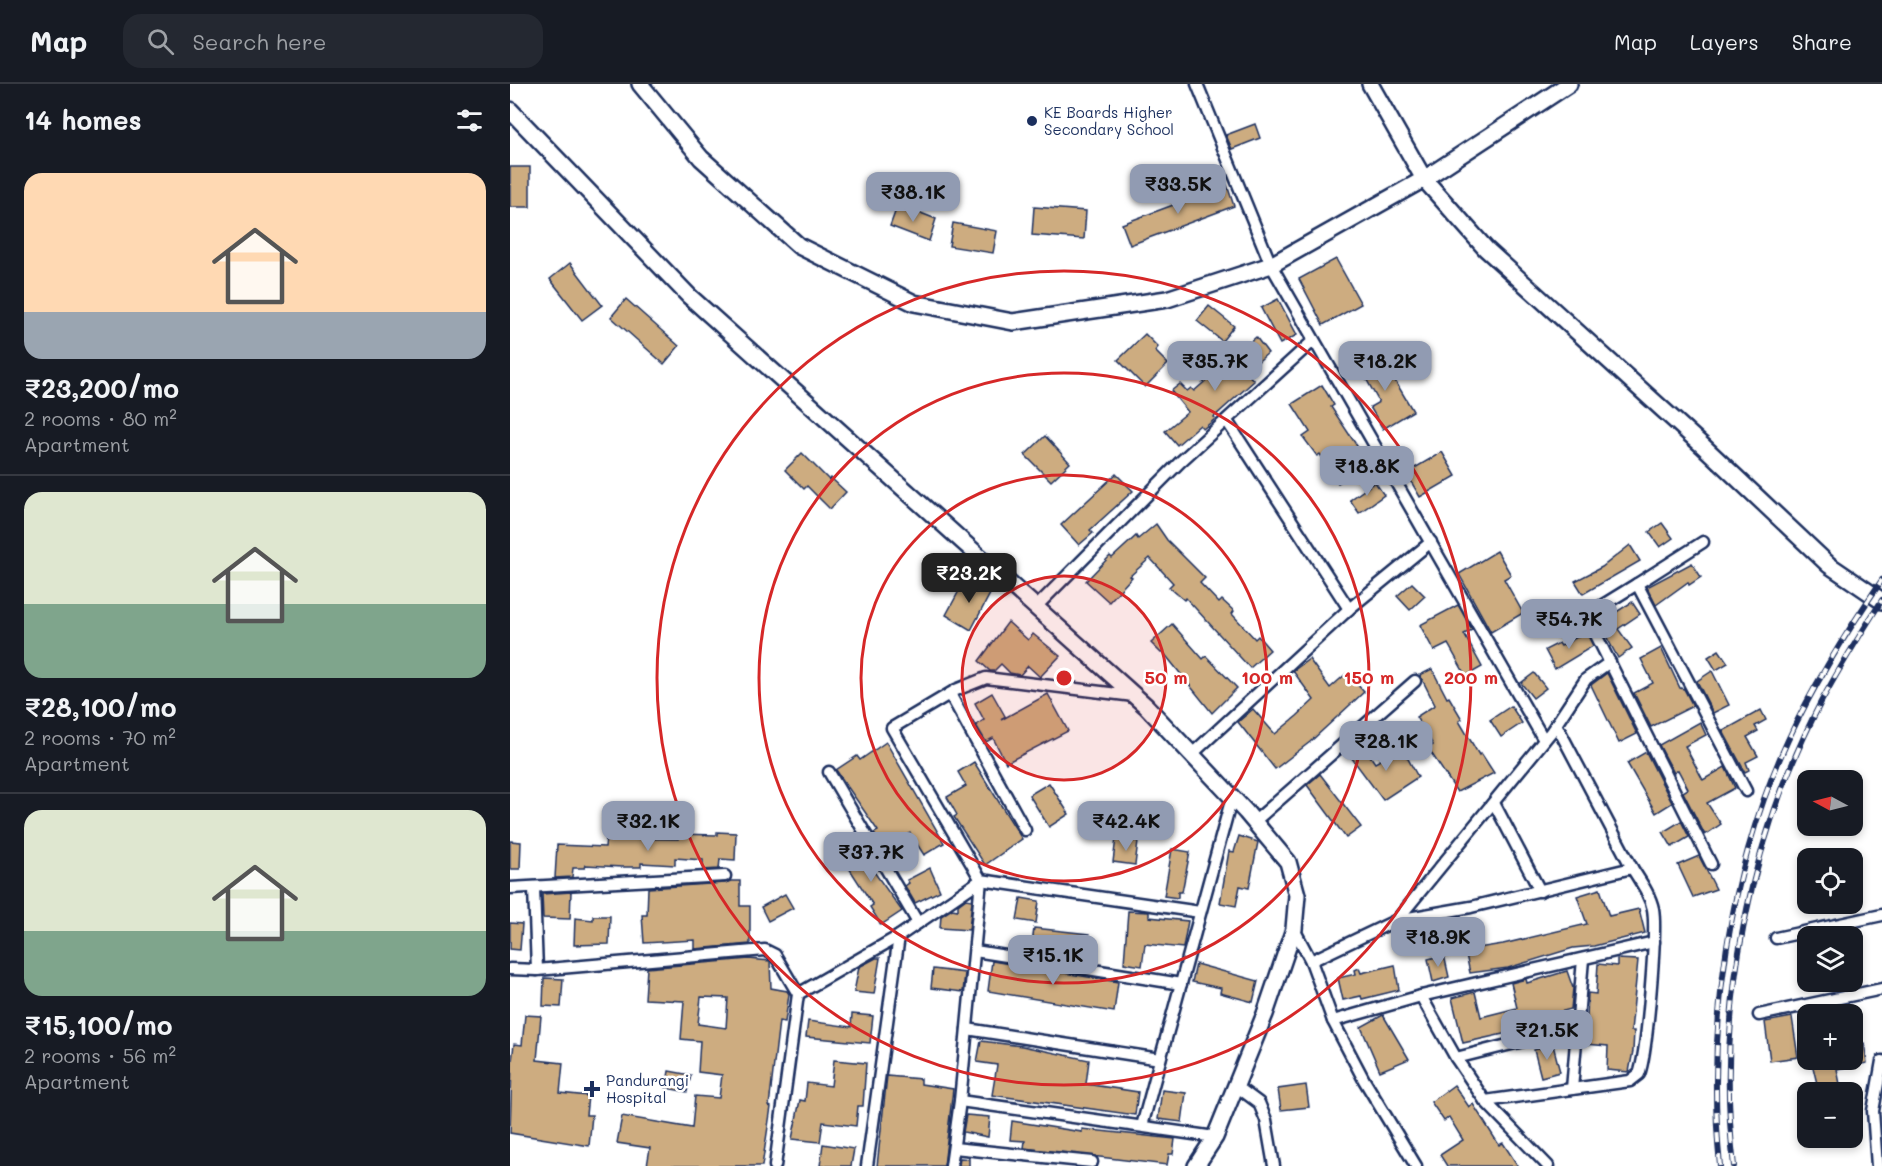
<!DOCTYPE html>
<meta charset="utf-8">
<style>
body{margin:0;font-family:Mali,sans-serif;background:#242831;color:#f1f3f6;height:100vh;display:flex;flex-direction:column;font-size:22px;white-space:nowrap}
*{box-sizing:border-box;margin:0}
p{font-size:20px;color:#9ea1a6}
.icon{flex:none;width:33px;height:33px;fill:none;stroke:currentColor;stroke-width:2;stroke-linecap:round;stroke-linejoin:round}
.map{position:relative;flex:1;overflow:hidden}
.sheet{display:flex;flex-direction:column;background:#171b24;width:510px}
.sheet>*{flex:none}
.needle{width:39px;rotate:277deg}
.tools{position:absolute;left:1287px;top:686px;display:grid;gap:12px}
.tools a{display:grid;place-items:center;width:66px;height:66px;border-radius:12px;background:#171b24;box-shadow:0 3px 9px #0003;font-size:30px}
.price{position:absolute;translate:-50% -51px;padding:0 14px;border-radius:12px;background:#919bb2;color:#111;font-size:20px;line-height:39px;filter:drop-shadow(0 2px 3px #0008)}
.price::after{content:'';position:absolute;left:50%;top:36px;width:18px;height:14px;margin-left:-9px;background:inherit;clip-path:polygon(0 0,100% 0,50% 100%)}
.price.selected{background:#222;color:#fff}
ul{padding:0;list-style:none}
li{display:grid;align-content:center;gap:12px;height:318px;padding:0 24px}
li+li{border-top:2px solid #363941}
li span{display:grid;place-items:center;height:186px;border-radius:18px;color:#555}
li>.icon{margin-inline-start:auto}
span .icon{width:108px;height:108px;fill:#fffc;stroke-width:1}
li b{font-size:26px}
h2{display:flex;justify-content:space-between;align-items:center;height:72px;padding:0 24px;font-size:26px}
header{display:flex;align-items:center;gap:36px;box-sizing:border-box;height:84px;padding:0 30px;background:#171b24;border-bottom:2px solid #363941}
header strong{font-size:28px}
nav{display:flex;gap:33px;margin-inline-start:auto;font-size:21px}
.search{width:420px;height:54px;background:#242831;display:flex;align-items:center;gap:15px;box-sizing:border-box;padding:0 21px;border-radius:18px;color:#9ea1a6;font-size:22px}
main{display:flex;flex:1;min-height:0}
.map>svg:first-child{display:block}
.building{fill:#cdac80;stroke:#1b2f5e;stroke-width:1.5;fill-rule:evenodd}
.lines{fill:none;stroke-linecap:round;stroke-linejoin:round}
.street-casing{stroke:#1b2f5e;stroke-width:15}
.secondary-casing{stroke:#1b2f5e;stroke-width:20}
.street{stroke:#fff;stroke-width:10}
.secondary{stroke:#fff;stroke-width:15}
.rail-casing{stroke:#1b2f5e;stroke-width:6}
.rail{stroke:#fff;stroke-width:4;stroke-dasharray:11;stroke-linecap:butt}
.ring{fill:none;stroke:#d62828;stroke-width:3}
.poi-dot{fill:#1b2f5e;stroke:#fff;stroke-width:2}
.labels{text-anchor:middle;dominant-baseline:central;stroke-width:5;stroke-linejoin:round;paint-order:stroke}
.poi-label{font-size:15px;fill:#1b2f5e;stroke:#fff;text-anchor:start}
.centre{fill:#d62828;stroke:#fff;stroke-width:3}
.ring-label{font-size:18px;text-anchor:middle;font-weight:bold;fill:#d62828;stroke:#fff;stroke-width:5;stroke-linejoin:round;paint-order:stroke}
</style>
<header>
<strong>Map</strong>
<div class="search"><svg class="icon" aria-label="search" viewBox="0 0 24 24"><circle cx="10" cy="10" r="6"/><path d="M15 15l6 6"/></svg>Search here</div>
<nav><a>Map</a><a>Layers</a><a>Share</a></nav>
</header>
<main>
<section class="sheet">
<h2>14 homes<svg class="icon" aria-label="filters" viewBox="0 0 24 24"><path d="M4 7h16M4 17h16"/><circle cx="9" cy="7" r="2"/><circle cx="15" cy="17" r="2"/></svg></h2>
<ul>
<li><span style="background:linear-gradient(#ffd9b3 75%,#9aa5b1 0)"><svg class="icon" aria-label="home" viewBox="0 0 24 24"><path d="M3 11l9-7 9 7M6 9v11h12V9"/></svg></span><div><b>₹23,200/mo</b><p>2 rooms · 80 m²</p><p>Apartment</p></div></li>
<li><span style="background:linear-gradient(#dfe7d0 60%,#7fa58c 0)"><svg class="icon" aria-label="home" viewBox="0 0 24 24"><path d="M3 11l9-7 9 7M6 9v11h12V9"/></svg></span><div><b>₹28,100/mo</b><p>2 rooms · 70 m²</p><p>Apartment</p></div></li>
<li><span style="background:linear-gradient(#dfe7d0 65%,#7fa58c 0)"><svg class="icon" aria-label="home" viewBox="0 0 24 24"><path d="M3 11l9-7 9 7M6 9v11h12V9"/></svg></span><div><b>₹15,100/mo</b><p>2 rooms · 56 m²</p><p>Apartment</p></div></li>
</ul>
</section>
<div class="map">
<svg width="1372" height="1082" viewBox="0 0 1372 1082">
<rect width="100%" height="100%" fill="#fff"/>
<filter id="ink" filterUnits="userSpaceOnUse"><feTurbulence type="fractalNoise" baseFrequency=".0167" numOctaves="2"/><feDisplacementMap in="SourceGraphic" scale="12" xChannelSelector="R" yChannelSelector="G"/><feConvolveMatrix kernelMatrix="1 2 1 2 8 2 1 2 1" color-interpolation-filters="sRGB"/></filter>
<g filter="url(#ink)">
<!-- building -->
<g class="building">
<polygon points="745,40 750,54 722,65 716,51"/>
<rect x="0" y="83" width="20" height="40"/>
<polygon points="717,101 724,122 620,161 612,140"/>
<polygon points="388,120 426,135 419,157 380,142"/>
<polygon points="524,123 576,127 574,155 522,151"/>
<polygon points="443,139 487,147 483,169 439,162"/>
<polygon points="826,175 851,220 813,241 789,195"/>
<polygon points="60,179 92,221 72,236 40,195"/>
<polygon points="116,215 169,262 154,280 101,233"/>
<polygon points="768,215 787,251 770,260 751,224"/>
<polygon points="699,222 724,242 712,257 687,237"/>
<polygon points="635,250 648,263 645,267 658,280 635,303 608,276"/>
<polygon points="746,253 758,269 736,288 744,297 704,333 705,335 693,345 690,341 667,361 655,347 678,328 661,307 670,300 677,307 681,304 684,307"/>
<polygon points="868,268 903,327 873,345 860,323 869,318 848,280"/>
<polygon points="812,301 824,321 821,323 859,380 828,399 810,370 807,372 793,353 800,348 782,320"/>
<polygon points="535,352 560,379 541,397 515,371"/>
<polygon points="932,368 946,392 910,413 896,389"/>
<polygon points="292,369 319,396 321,394 336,408 320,425 297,402 294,405 275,386"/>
<polygon points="606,390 623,407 580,446 583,449 569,461 551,441"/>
<polygon points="865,398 874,411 849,429 840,416"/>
<polygon points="1152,439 1163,454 1150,463 1139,448"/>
<polygon points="646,440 657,456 695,494 690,499 709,519 712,516 724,527 722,530 745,555 748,552 760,566 740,584 676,514 674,516 659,503 663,499 640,474 620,492 622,493 599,518 576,497 600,472 602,474 626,452 628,455"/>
<polygon points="1120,461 1130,477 1073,510 1065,497 1092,483"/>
<polygon points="987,467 1001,491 994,495 1013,529 981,548 949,490"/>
<polygon points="1182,479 1191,493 1179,501 1178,498 1146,521 1137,503"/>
<polygon points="456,494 481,508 461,546 436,531"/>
<polygon points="902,499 915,512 900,526 887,512"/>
<polygon points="1122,518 1130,530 1108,545 1122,564 1108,574 1089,539"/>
<polygon points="948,521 962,546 954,550 972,583 956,592 938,560 924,567 910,541"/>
<polygon points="498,538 518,556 523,550 550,572 530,593 518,582 510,591 500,589 491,580 484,587 480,587 469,577"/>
<polygon points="662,540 693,575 696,572 727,604 702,629 653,568 651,569 641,559"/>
<polygon points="1076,548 1083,562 1045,585 1035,566 1049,559 1051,562"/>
<polygon points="1151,564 1170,604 1174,605 1183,622 1141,643 1124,609 1143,599 1131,575"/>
<polygon points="1209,566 1218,579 1206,586 1198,573"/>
<polygon points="799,575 820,604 837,589 854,608 800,658 765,685 728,638 743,625 765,650 787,632 804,616 783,587"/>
<polygon points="922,585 937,614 939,613 952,635 949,637 969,671 971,669 984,689 947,708 918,664 923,661 906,633 925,621 910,591"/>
<polygon points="1202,587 1219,621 1203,629 1187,597"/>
<polygon points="1024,589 1036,604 1023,614 1011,599"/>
<polygon points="1097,589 1127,650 1109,659 1081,601"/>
<polygon points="482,609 495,632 491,636 538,610 558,647 496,679 483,654 476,658 466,641 474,636 465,619"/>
<polygon points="1001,622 1012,639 991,653 980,636"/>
<polygon points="1251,626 1256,636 1245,642 1248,647 1237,653 1248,672 1236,678 1239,686 1235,688 1213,647"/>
<polygon points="1190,638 1196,651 1175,662 1193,696 1215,683 1225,704 1197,719 1211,740 1195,751 1173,708 1178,705 1168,686 1164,689 1149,661"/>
<polygon points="376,658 434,759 414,771 400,749 373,766 364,749 368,747 326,686 347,672 350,676"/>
<polygon points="854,663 865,679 892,664 908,693 873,716 841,673"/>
<polygon points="1136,668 1162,719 1146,729 1117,679"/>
<polygon points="464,678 512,755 475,781 444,733 447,731 437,713 456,702 448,688"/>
<polygon points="810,690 851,743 836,754 797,701"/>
<polygon points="539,699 559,730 539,743 519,711"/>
<polygon points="1171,737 1179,753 1162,763 1153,748"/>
<polygon points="207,748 226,749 225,776 210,775 209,785 193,786 193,776 165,774 165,781 131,779 131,783 112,783 76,781 75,784 63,784 62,793 45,794 47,761 95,763 96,754 168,755 168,750 207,751"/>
<polygon points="729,752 748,758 739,804 730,802 726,822 710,819 719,767 724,768"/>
<polygon points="606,754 628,757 625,781 603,778"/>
<polygon points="0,757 11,758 10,785 0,785"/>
<polygon points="351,757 362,775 357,778 392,827 371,841 360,823 363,821 330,770"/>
<polygon points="662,765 680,768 672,808 668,808 668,814 654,812"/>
<polygon points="1189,772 1206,805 1183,813 1168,781"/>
<polygon points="420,784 430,807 405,819 395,802 399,799 397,796"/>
<polygon points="221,797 230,797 230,822 240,822 240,860 185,865 185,856 134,859 132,831 137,831 138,804 215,799"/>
<polygon points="1090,805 1099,832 1129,825 1135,849 1084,862 1063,864 998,884 960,889 955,866 993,860 1077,840 1067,812"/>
<polygon points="61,808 60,835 33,834 32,810"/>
<polygon points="275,810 283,824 258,837 251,823"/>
<polygon points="511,814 529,817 526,839 507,836"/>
<polygon points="456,815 462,816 459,846 430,844 431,832 442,825 448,826 448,821"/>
<polygon points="618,827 639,828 639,833 678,837 673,864 635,860 632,882 614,879"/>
<polygon points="83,832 100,832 99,860 64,861 65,834 83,836"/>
<polygon points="0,839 12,840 10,866 0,865"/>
<polygon points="524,844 579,850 576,872 542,866 531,866 531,870 521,868"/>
<polygon points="1341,845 1342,852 1326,852 1326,849"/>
<polygon points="934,871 939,893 923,898 918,875"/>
<polygon points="366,874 370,874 364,910 344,908 349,883"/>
<path d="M239,875L260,877L261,904L277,907L279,910L275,938L269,937L259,1022L261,1023L252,1082H137L140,1064L107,1059L112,1032L182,1044L185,1012L209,1014L212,991L188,988L190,957L171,955L174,917L135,915L137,884ZM191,913L218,914L216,944L188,940Z"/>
<polygon points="1107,875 1128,876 1121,947 1124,947 1123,967 1119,988 1097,986 1098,962 1076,960 1078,909 1086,910 1088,880 1107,882"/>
<polygon points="482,877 608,898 604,928 478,907"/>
<polygon points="686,880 748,897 743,918 710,909 711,904 682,898"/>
<polygon points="885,881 889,906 852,915 851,912 833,916 828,894 846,890 845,886 849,884 851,889"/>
<polygon points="423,885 455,889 453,908 421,904"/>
<polygon points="1057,887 1063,904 1061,925 1009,939 1011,946 953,959 942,914 965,908 971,933 1007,924 1001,899 1016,895 1017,899"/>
<polygon points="34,894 53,895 51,923 33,922"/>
<polygon points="342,930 363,932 360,959 296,953 298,937 341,943"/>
<polygon points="15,931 31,932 27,976 53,979 50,1009 78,1012 76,1031 82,1031 79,1062 0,1049 2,977 4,960 12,961"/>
<polygon points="873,931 899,975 870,987 851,943"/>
<polygon points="1282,933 1288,973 1260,977 1255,938"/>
<polygon points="471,957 512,962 579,976 576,1000 628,1008 625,1031 482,1011 487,981 467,978"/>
<polygon points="1354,959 1357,979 1327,985 1331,1005 1309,1008 1301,975 1342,975 1342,961"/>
<polygon points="1043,961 1050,988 1031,993 1024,966"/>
<polygon points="324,976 356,979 353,1022 348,1022 346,1042 313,1038 310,1058 282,1055 290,1016 295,1017 297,999 321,1002"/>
<polygon points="159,987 181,991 177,1008 156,1004"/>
<polygon points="377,992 411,995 411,1000 443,1005 434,1082 367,1082"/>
<polygon points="796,1001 799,1023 771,1026 768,1005"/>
<polygon points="944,1001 959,1023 963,1020 989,1061 993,1059 1008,1082 937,1082 930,1071 953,1056 939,1033 934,1037 921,1018"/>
<polygon points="652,1006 676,1009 672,1038 648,1035"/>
<polygon points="456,1031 480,1033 478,1053 453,1048"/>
<polygon points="502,1037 572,1048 572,1045 665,1055 663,1070 659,1070 657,1081 514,1064 515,1057 500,1056"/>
<polygon points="313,1060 344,1065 341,1082 310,1082"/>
<polygon points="450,1074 459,1075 459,1082 449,1082"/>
</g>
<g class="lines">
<!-- street casing -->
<g class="street-casing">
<g id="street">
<polyline points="687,0 761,181 1034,656"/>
<polyline points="717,337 839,525"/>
<polyline points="1127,500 1193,458"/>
<polyline points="525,524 670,378 803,257"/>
<polyline points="440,610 515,746"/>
<polyline points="681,671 839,525 921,458"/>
<polyline points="319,688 408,839"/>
<polyline points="984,719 1030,807"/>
<polyline points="744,738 905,597"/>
<polyline points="1201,780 1078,535 1080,529 1127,500 1236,707"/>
<polyline points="0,804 215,792"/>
<polyline points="24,804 27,886"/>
<polyline points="887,836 1041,648 1076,595 1100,578"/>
<polyline points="784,845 801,877 823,937 854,996 906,1082"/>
<polyline points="1266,854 1372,831"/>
<polyline points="465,867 671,900"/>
<polyline points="801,877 887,836 961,823 1122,784 1046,640"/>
<polyline points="0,885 27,886 255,866 265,871 288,910 265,1082"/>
<polyline points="288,910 389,852 471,796 690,828"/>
<polyline points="911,912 946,974 975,1017"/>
<polyline points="1249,931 1372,905"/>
<polyline points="823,937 911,912 1144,858"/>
<polyline points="457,945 650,975"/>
<polyline points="946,974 1069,943"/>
<polyline points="726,1002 749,1019 756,1036 764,1082"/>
<polyline points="1062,1005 1073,875"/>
<polyline points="450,1017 705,1053"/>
<polyline points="632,1042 722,713"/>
<polyline points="444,1064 582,1078"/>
<polyline points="357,1082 389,852"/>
<polyline points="441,1082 450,1017 471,796 382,644 446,606 476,594 624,612"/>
<path d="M1038,1082L975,1017L1120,997L1129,990C1137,970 1147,846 1143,825C1140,810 1130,797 1122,784"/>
<polyline points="1367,1082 1363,1027 1372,977"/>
</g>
</g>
<!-- secondary casing -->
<g class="secondary-casing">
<g id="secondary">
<polyline points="130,0 191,74 289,162 404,219 503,238 657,215 761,181 914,95 1059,0"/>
<polyline points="860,0 914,95 976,165 1193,362 1319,481 1372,517"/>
<polyline points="0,26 179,212 636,622 736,728 778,778 787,811 784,845 755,930 705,1053 686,1082"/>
</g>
</g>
<!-- street -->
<use href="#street" class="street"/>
<!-- secondary -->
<use href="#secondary" class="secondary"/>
<!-- rail casing -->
<g class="rail-casing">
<g id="rail">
<path d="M1210,1082C1196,943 1219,784 1278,656C1304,600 1337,547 1372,496"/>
<path d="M1224,1082C1205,925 1239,757 1311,618C1330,583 1351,549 1372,516"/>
</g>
</g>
<!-- rail -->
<use href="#rail" class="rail"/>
</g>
</g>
<!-- distance rings -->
<circle cx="554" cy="594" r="102" fill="#d62828" fill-opacity=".12"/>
<g class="ring">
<circle cx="554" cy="594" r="102"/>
<circle cx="554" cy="594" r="203"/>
<circle cx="554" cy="594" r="305"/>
<circle cx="554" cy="594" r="407"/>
</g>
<!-- markers -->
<g class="poi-dot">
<circle cx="522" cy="37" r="6"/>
<path d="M79 996h6v6h6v6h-6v6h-6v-6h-6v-6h6z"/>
</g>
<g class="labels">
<!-- poi labels -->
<g class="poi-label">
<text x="534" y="28">KE Boards Higher<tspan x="534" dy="17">Secondary School</tspan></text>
<text x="96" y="996">Pandurangi<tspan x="96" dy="17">Hospital</tspan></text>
</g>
</g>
<circle cx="554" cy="594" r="9" class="centre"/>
<g class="ring-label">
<text x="656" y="600">50 m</text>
<text x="757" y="600">100 m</text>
<text x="859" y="600">150 m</text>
<text x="961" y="600">200 m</text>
</g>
</svg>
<div class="tools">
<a><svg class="needle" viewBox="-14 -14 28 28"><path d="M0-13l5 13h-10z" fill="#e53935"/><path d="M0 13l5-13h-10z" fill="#9ea1a6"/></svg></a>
<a><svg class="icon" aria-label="locate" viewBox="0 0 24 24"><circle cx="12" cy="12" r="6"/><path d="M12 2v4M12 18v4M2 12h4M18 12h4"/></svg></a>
<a><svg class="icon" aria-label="layers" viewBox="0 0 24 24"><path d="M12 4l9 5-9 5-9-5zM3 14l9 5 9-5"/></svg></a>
<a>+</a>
<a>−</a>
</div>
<b class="price" style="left:668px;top:131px">₹33.5K</b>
<b class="price" style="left:403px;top:139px">₹38.1K</b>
<b class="price" style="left:705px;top:308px">₹35.7K</b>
<b class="price" style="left:875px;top:308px">₹18.2K</b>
<b class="price" style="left:857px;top:413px">₹18.8K</b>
<b class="price selected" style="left:459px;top:520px">₹23.2K</b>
<b class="price" style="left:1059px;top:566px">₹54.7K</b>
<b class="price" style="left:876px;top:688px">₹28.1K</b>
<b class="price" style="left:138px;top:768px">₹32.1K</b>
<b class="price" style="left:616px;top:768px">₹42.4K</b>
<b class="price" style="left:361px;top:799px">₹37.7K</b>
<b class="price" style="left:928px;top:884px">₹18.9K</b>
<b class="price" style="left:543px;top:902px">₹15.1K</b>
<b class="price" style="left:1037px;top:977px">₹21.5K</b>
</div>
</main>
